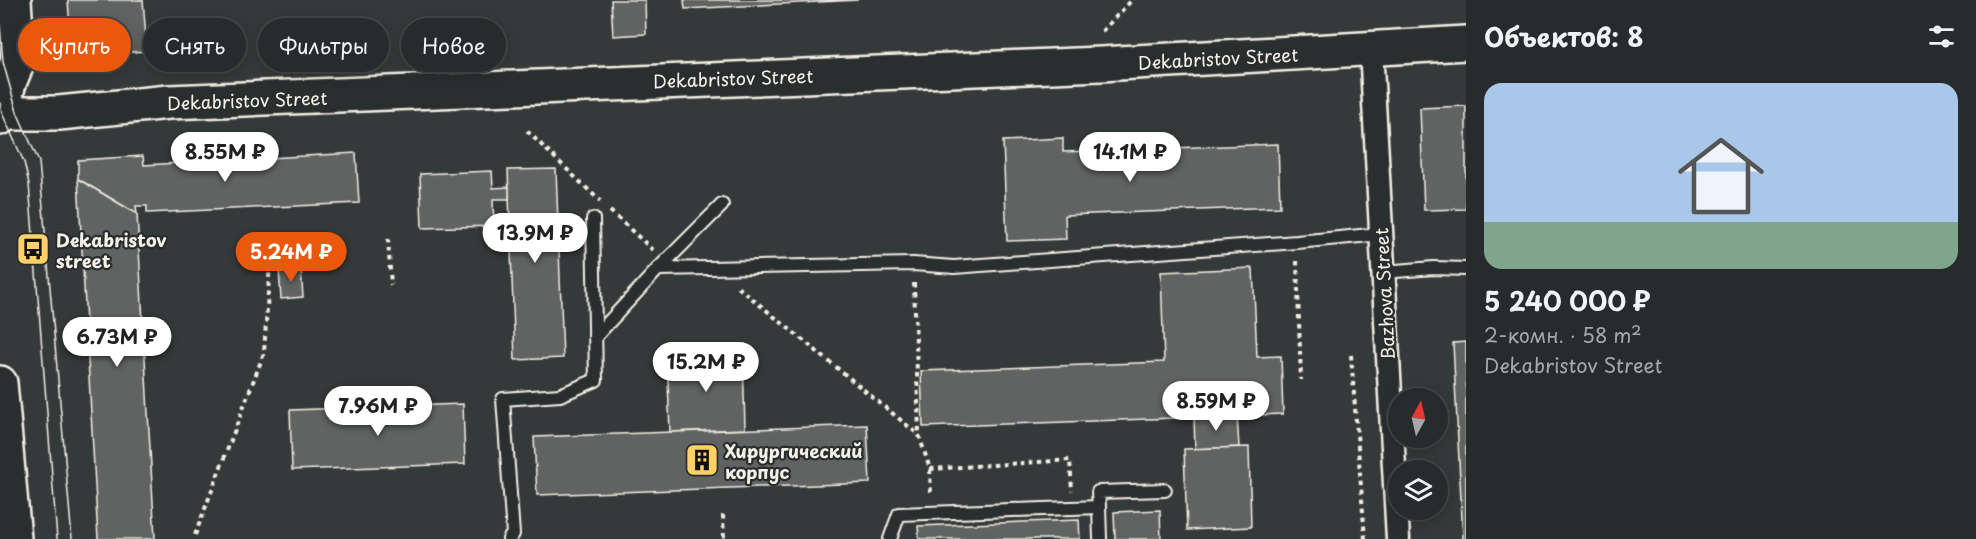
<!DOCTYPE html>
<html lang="ru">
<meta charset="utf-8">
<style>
body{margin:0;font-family:"Playpen Sans",sans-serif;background:#343737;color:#f1f3f6;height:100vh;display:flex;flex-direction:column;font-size:22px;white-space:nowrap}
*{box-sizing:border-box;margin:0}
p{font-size:20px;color:#a5a7a9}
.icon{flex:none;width:33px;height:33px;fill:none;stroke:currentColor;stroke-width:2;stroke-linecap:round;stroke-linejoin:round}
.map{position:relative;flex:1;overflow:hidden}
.side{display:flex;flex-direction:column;background:#282b2b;width:510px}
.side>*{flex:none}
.hud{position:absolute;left:18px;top:18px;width:570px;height:54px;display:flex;gap:12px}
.needle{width:39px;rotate:8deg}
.buttons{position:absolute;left:1388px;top:388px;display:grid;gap:12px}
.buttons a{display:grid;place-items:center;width:60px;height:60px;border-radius:50%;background:#282b2b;box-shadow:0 3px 15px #0003,0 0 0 2px #444747;font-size:30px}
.price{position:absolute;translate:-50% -51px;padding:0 14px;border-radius:21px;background:#fff;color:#222;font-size:20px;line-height:39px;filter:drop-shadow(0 2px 3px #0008)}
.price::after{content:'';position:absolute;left:50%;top:36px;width:18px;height:14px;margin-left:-9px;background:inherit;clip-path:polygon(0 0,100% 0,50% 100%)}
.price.current{background:#ea580c;color:#fff}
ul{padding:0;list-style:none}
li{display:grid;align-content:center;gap:12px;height:318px;padding:0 18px}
li span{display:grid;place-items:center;height:186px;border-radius:18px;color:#555}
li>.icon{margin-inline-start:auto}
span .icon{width:108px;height:108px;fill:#fffc;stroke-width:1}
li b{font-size:26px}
h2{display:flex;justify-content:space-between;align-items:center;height:72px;padding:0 18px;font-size:26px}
.chip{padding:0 21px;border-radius:27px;background:#282b2b;box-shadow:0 3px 15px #0003,0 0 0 2px #444747;font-size:21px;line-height:54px}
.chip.current{background:#ea580c;color:#fff}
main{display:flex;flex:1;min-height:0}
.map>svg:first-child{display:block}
.building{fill:#616362;stroke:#f4f1e8;stroke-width:1.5}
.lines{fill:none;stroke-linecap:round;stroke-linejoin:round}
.lane-casing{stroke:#f4f1e8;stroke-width:16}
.street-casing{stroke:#f4f1e8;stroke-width:27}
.secondary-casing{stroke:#f4f1e8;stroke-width:38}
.path{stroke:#f4f1e8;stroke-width:4;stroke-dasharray:4.5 4.5;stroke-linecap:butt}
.lane{stroke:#2a2d2e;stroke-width:12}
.street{stroke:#2a2d2e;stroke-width:22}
.secondary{stroke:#2a2d2e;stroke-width:33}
.tram{stroke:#f4f1e8;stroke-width:1.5}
.labels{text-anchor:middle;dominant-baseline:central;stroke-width:4.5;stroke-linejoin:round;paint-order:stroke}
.street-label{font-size:18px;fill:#f4f1e8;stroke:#2a2d2e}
.poi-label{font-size:18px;font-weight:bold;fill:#f4f1e8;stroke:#2a2d2e;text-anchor:start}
</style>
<main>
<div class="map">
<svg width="1466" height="539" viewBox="0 0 1466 539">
<rect width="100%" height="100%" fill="#363939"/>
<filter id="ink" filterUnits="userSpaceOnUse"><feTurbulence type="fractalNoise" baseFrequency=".0167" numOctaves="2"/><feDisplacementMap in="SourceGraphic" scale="12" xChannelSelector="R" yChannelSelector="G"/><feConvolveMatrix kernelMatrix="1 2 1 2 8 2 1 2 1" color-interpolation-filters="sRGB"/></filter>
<g filter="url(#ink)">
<!-- building -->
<g class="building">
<polygon points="68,0 143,0 147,51 72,56"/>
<polygon points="611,0 645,0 646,34 613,36"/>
<polygon points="684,0 858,0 685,9"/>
<polygon points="1466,106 1466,209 1424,210 1420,108"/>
<polygon points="1063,138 1063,152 1278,144 1280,207 1065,215 1066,239 1007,241 1003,141"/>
<polygon points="356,153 359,203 147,213 147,206 136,206 137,214 78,179 78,160 143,156 144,165"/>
<polygon points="556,169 563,358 515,360 508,170"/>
<polygon points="492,171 493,188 509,187 509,199 493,199 494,226 422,228 420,174"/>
<polygon points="78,179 137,214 155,539 98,539"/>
<polygon points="301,268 303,297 281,299 279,269"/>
<polygon points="1253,268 1257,357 1281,356 1283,414 923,427 921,371 1164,362 1161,272"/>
<polygon points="1466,342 1466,539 1463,539 1453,343"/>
<polygon points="743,354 745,429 670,432 667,356"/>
<polygon points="463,404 465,464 292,470 290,410"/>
<polygon points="1237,416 1239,447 1195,449 1194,417"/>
<polygon points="867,425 870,483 537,495 534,437"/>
<polygon points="1249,447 1251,527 1187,530 1184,449"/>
<polygon points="1160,510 1161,539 1115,539 1114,512"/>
<polygon points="1079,520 1080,539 919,539 918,526"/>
</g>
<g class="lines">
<!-- lane casing -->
<g class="lane-casing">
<g id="lane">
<polyline points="658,269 722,205"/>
<polyline points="1383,272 1434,268 1466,269"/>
<polyline points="595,337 658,269 913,264 954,267 1297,242 1381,234"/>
<polyline points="1099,507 1098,492 1165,490"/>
<polyline points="509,539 513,534 503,399 560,395 596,380 593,219"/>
<polyline points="890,539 899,514 1099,507 1100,539"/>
</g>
</g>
<!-- street casing -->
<g class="street-casing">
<polyline id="street" points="1371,48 1398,539"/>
</g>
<!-- secondary casing -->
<g class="secondary-casing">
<g id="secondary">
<polyline points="0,113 59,113 169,102 1101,64 1466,43"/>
<polyline points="0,118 9,83 18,61 14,0"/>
<polyline points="0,383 14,539"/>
</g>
</g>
<!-- path -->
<g class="path">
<polyline points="1102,31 1132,0"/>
<polyline points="527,131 600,201"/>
<polyline points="610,211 653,250"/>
<polyline points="388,239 391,285"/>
<polyline points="1297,261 1301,380"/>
<polyline points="914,283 919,434"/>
<polyline points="738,287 919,435 930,469 931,495"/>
<polyline points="1351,355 1365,539"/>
<polyline points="930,469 1070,460 1072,491"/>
<polyline points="723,515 724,539"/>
<polyline points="195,535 264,353 271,247"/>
</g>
<!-- lane -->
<use href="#lane" class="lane"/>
<!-- street -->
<use href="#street" class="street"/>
<!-- secondary -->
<use href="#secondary" class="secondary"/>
<!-- tram -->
<g class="tram">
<polyline points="0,25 3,62 17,112 39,162 72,539"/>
<polyline points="0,103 2,113 24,162 29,184 57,539"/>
</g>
</g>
</g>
<!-- icons -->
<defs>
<g id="bus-square" transform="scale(1.725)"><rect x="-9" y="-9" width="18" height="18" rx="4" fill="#ffd166" stroke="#2a2d2e"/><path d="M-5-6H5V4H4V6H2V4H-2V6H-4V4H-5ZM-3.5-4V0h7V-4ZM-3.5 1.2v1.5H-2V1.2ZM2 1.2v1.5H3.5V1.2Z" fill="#111"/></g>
<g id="building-square" transform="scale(1.725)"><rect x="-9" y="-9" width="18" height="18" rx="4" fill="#ffd166" stroke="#2a2d2e"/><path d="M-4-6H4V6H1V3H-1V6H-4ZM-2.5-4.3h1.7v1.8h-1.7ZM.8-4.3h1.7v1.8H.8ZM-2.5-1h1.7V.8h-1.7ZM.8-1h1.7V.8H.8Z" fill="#111"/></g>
</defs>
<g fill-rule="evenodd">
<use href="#bus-square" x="33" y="249"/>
<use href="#building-square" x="702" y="460"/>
</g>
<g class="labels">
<!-- street labels -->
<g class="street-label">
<text transform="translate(1218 58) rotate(-3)">Dekabristov Street</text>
<text transform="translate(733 78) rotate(-2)">Dekabristov Street</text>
<text transform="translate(247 100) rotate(-2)">Dekabristov Street</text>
<text transform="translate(1384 294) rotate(-93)">Bazhova Street</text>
</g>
<!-- poi labels -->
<g class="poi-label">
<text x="56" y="239">Dekabristov<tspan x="56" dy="21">street</tspan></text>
<text x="725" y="450">Хирургический<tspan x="725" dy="21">корпус</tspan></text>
</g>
</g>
</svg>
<div class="buttons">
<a><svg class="needle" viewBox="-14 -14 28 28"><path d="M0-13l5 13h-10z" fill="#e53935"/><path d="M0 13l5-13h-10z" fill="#a5a7a9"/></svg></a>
<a><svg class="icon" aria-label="layers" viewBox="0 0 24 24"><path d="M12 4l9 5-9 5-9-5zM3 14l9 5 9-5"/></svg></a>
</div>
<b class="price" style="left:225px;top:183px">8.55M ₽</b>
<b class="price" style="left:1130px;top:183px">14.1M ₽</b>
<b class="price" style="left:535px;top:264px">13.9M ₽</b>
<b class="price current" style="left:291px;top:283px">5.24M ₽</b>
<b class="price" style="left:117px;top:368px">6.73M ₽</b>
<b class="price" style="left:706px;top:393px">15.2M ₽</b>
<b class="price" style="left:1216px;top:432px">8.59M ₽</b>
<b class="price" style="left:378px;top:437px">7.96M ₽</b>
<div class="hud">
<a class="chip current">Купить</a>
<a class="chip">Снять</a>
<a class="chip">Фильтры</a>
<a class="chip">Новое</a>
</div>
</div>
<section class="side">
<h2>Объектов: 8<svg class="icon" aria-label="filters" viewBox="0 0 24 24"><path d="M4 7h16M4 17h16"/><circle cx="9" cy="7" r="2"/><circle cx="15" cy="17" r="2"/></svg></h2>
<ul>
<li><span style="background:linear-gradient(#a9c7e8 75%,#7fa58c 0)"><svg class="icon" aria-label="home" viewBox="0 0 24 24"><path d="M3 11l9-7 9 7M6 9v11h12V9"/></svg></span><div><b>5 240 000 ₽</b><p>2-комн. · 58 m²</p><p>Dekabristov Street</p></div></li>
</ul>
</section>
</main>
